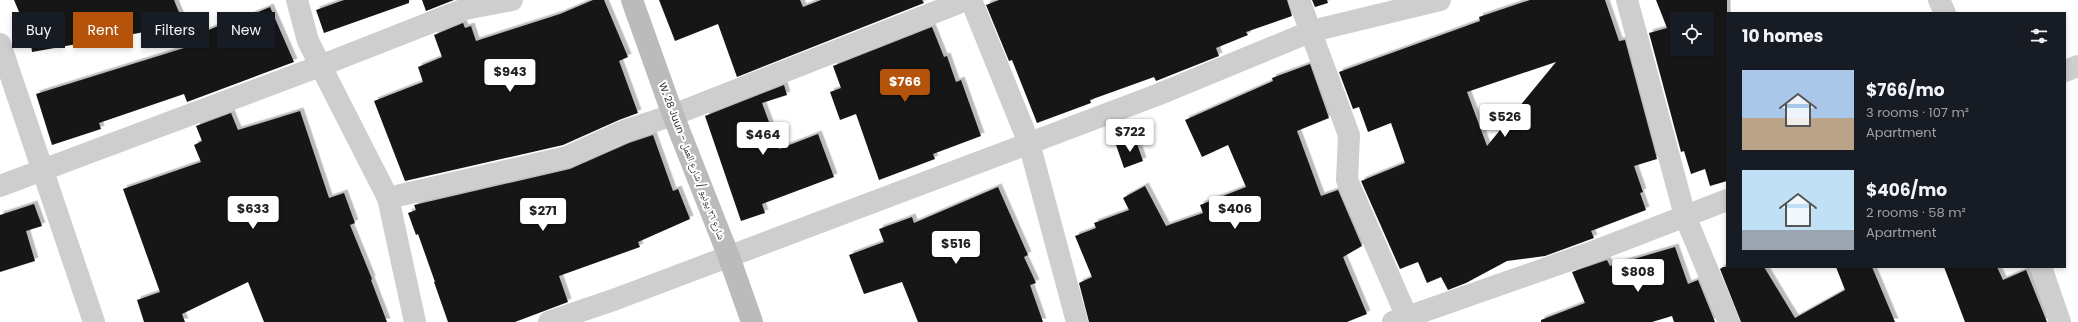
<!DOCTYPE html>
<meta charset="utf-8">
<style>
body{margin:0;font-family:Poppins,"Noto Naskh Arabic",sans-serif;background:#20242c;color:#f1f3f6;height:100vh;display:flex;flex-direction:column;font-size:15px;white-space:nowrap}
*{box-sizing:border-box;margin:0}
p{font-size:13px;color:#9ea1a6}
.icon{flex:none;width:22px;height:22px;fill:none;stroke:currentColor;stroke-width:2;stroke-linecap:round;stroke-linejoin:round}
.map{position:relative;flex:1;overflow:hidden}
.panel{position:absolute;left:1726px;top:12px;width:340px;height:256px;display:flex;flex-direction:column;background:#171b24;border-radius:0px;box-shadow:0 2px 6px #0003}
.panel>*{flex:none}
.guide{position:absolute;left:12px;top:12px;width:380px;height:36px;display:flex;gap:8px}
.controls{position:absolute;left:1670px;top:12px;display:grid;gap:8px}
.controls a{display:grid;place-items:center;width:44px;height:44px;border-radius:0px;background:#171b24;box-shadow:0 2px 6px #0003;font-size:20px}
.price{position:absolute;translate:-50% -34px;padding:0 9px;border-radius:4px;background:#fff;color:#222;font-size:13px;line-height:26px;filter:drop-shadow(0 1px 2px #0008)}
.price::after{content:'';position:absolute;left:50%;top:24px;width:12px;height:9px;margin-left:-6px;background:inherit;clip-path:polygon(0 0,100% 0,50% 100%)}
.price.current{background:#b45309;color:#fff}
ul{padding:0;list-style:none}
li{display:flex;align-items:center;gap:12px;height:100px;padding:0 16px}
li span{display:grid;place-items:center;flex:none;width:112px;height:80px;border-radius:0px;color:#555}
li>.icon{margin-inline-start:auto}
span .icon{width:48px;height:48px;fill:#fffc;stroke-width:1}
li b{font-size:17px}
h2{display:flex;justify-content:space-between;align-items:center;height:48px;padding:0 16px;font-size:17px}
.tag{padding:0 14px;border-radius:0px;background:#171b24;box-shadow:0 2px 6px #0003;font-size:14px;line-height:36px}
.tag.current{background:#b45309;color:#fff}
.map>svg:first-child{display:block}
.building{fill:#181818;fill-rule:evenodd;filter:url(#shadow)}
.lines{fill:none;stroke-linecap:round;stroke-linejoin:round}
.street{stroke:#cecece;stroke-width:22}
.secondary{stroke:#bbb;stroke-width:22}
.labels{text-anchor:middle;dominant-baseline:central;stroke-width:4;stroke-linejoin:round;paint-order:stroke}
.street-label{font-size:10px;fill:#313131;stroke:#fff}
</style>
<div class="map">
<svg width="2078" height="322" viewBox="0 0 2078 322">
<defs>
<filter id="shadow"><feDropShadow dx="3.5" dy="-3.5" stdDeviation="0" flood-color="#0004"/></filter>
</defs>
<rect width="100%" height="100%" fill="#fff"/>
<!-- building -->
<g class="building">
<polygon points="14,0 174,0 184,25 32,52 30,38"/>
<polygon points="344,0 409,0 409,3 324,33 316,10"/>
<polygon points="422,0 454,0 426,11"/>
<polygon points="593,0 604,0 628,57 619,61 638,113 619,120 563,145 405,181 374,101 423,82 418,67 442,57 434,35 463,23 465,28 471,26 476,41 560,14"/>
<polygon points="659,0 800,0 803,7 821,0 922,0 924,3 737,77 718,24 675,41"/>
<polygon points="999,0 1287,0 1292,16 1246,32 1248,35 1216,48 1219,56 1156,81 1154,77 1090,100 1091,103 1037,123 1012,60 1009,61 986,5"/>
<polygon points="1312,0 1327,0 1328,3 1315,7"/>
<path d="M1530,0H1605L1619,41L1625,40L1657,159L1634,166L1643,192L1640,193L1646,210L1591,231L1594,238L1545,256L1507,261L1466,283L1448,290L1441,277L1427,283L1418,262L1400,269L1361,181L1405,163L1391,123L1368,132L1359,107L1353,109L1339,72L1480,21L1479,17ZM1556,62L1487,146L1467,92Z"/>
<path d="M1656,0H1727V181L1710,186L1705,169L1691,174L1684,151L1681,152L1649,33L1667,28ZM1677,19H1707V49H1677Z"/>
<polygon points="270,7 294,62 187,102 184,94 99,123 101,129 52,145 36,94 184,48 183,41 218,26 219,29"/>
<polygon points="932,27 944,57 947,56 956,82 961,80 981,136 933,154 935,159 879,180 856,114 840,120 830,92 841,88 833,66"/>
<polygon points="1310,64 1329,118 1297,131 1321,196 1338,190 1362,246 1343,257 1367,314 1347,322 1089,322 1079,283 1092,277 1075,236 1096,228 1094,223 1129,210 1123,198 1145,186 1166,226 1203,213 1200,205 1246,187 1228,145 1202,157 1185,120 1273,81 1272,78"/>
<polygon points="784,85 787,95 762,103 779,149 818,134 834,177 762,204 765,213 741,221 705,116"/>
<polygon points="300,111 329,198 344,193 355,223 350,225 372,279 371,280 387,322 264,322 248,282 182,314 185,322 144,322 137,300 160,292 123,189 201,162 194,145 202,141 196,126 231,113 238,130"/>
<polygon points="653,135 673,191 678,189 690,219 638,242 640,247 559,276 568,302 515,322 448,322 434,282 435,282 418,234 416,235 408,213 416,210 414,205 570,169 629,143"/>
<polygon points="1135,138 1143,161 1124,168 1116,145"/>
<polygon points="998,187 1028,255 1024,257 1036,283 1030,285 1043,322 918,322 902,282 864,294 849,255 884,242 879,229 912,217 914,223"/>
<polygon points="34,204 42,226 26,231 35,261 0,272 0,215"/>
<polygon points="1675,247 1688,284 1698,280 1715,322 1674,322 1672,316 1652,322 1541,322 1541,320 1585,303 1572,272 1607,260 1610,266"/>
<polygon points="1723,267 1764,267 1795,318 1845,290 1836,267 1872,267 1895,322 1741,322 1720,269"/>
<polygon points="1944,267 1997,267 2003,280 2026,270 2047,322 1965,322"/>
</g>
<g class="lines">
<!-- street -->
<g class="street">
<polyline points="297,0 308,41 388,198 415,322"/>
<polyline points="971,0 1029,143 1077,322"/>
<polyline points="1299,0 1349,135 1347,180 1407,317"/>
<polyline points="1627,0 1685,216 1729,322"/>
<polyline points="1939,0 1945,13"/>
<polyline points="0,44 94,322"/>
<polyline points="2065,71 2078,66"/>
<polyline points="0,186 320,66 465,9 512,0"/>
<polyline points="388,198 567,157 624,131 673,115 966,0"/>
<polyline points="2041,267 2060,322"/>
<polyline points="549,322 616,299 1157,95 1312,31 1440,0"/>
<polyline points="1393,322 1590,253 1727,200"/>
</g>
<!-- secondary -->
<polyline class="secondary" points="632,0 673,115 729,257 752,322"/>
</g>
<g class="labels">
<!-- street labels -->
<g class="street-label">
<text transform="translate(692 161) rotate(69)">W. 28 Juun - شارع ٢٦ يونيو / شارع العمل</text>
</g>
</g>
</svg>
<div class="controls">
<a><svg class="icon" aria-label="locate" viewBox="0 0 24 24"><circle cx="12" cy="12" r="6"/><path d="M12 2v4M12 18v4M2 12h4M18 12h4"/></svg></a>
</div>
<b class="price" style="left:510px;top:93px">$943</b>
<b class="price current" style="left:905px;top:103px">$766</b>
<b class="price" style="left:1505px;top:138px">$526</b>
<b class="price" style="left:1130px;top:153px">$722</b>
<b class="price" style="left:763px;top:156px">$464</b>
<b class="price" style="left:253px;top:230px">$633</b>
<b class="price" style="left:1235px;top:230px">$406</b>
<b class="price" style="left:543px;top:232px">$271</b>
<b class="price" style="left:956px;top:265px">$516</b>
<b class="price" style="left:1638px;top:293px">$808</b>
<div class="guide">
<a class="tag">Buy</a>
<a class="tag current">Rent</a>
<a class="tag">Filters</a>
<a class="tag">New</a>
</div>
<section class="panel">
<h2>10 homes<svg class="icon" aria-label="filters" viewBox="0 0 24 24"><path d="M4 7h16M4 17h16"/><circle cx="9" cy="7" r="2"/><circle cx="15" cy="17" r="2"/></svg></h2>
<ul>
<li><span style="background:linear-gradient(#a9c7e8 60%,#b9a48a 0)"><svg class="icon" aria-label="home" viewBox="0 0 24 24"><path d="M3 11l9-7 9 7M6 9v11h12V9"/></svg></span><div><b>$766/mo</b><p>3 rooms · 107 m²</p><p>Apartment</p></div></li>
<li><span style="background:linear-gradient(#bfe0f5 75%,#9aa5b1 0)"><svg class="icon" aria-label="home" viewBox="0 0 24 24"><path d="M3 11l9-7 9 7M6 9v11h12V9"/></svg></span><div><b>$406/mo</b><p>2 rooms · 58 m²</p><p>Apartment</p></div></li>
</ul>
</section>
</div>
